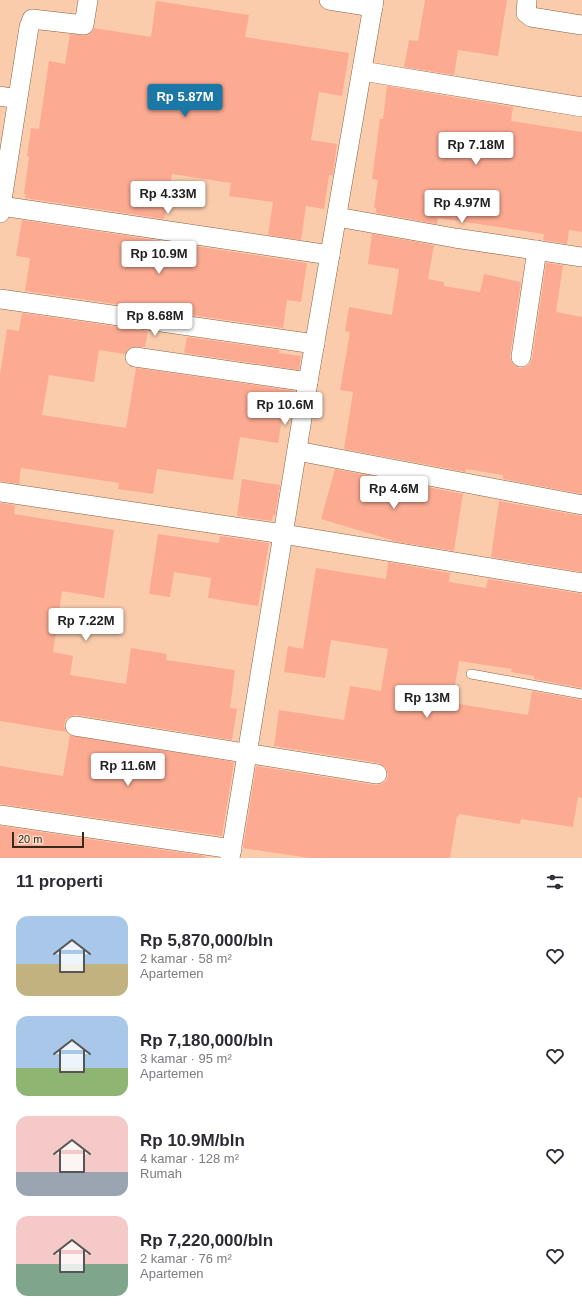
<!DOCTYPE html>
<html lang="id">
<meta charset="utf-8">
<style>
body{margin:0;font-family:Arial,sans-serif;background:#f7f7f7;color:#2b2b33;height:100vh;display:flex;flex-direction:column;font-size:15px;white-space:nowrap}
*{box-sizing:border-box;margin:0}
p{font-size:13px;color:#7c7c81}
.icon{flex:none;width:22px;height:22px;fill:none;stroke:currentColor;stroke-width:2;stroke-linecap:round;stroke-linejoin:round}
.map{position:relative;height:858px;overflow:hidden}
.side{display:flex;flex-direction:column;background:#fff;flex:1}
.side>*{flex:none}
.scale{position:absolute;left:12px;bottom:10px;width:72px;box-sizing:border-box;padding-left:4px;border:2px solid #39281c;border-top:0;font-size:11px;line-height:14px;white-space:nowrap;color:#39281c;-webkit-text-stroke:3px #f9ddca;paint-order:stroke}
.price{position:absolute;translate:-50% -34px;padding:0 9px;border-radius:4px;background:#fff;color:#222;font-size:13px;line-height:26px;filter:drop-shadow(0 1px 2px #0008)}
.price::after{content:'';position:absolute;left:50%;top:24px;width:12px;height:9px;margin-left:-6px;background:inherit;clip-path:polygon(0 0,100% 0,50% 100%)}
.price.active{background:#1b77a5;color:#fff}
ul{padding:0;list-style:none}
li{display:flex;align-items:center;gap:12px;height:100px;padding:0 16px}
li span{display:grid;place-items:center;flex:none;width:112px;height:80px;border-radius:12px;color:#555}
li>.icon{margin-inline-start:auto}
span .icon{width:48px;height:48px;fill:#fffc;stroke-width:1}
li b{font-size:17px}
h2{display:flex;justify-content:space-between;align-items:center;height:48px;padding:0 16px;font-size:17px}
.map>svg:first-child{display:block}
.building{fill:#fcaa92}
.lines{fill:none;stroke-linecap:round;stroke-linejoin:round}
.service-casing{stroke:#886043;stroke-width:10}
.minor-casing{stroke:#886043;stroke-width:20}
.service{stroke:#fff;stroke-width:9}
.minor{stroke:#fff;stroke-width:19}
</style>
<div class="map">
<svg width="582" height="858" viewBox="0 0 582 858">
<rect width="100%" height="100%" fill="#faccac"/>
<!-- building -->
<g class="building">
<polygon points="425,0 507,0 498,56 458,50 454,75 404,67 409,40 418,41"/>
<polygon points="156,1 249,15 245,37 349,53 342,96 319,92 311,140 337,144 333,175 329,175 324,209 306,206 301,240 268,235 273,202 229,196 231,183 172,174 164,219 25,198 26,194 24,194 29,157 27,156 31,128 39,129 49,61 65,64 70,34 88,35 92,32 94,28 151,37"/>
<polygon points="387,86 513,107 511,121 582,132 582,232 569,230 567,244 543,240 544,234 438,218 437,224 376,213 376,208 374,208 378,180 372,179 380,119 383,119"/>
<polygon points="22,220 307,263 301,302 287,300 283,328 25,291 30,258 16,256"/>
<polygon points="372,234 434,245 428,279 444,282 444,286 480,292 484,274 521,282 510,356 511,361 514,365 519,368 525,367 530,364 532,359 546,263 563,265 556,312 582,317 582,494 503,479 503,475 466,469 466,472 344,449 353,392 340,390 350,332 345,331 349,307 392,315 399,269 368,264"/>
<polygon points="22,313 148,331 145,347 131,347 127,350 125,354 99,350 94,382 49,375 42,415 126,428 136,368 295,391 293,406 284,405 278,443 240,437 233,480 157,469 153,494 118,489 119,483 21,468 19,484 0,481 0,375 7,329 19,331"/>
<polygon points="187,337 279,350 279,353 301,356 299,370 184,353"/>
<polygon points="335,469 463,494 454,551 392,541 392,540 321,519"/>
<polygon points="242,479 280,485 275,516 273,515 272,521 237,516"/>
<polygon points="499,501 582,516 582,572 491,557"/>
<polygon points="0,503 15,505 14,514 114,530 104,598 62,591 53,652 73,656 70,675 126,684 131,648 167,654 166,660 235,670 230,708 237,709 232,740 77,715 71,716 66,719 64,725 66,732 0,721"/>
<polygon points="158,534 219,543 220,536 269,543 258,606 208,598 211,578 174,572 170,597 149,594"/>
<polygon points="388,562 450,573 449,582 486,588 488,579 582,594 582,688 534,679 534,676 511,672 512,669 459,661 452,703 528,715 532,691 582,700 582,798 578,797 573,827 521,819 520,824 459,814 459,817 457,816 450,858 310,858 243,848 256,766 375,785 381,784 386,781 388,776 387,770 384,766 379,763 274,746 279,710 344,720 350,686 381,691 388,649 331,640 325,678 284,672 288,646 303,649 316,568 386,579"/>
<polygon points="70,735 234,762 222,836 0,804 0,766 63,776"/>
<polygon points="0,826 205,856 205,858 0,858"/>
</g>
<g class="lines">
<!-- service casing -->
<g class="service-casing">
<polyline id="service" points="471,674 582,694"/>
</g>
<!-- minor casing -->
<g class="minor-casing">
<g id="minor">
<polyline points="329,0 373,7"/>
<polyline points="527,0 526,13 531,17 582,25"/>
<polyline points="362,71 582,107"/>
<polyline points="0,96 17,99"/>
<polyline points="1,206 330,255"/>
<polyline points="0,213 29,27 32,19 84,25 88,0"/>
<polyline points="337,217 455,238 582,257"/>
<polyline points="0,299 315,344"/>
<polyline points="135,357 308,382"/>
<polyline points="521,357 537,250"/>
<polyline points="297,451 582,505"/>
<polyline points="0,492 283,534 582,583"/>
<polyline points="75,726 377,774"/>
<polyline points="0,815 232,849"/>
<polyline points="230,858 308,382 374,0"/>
</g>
</g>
<!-- service -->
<use href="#service" class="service"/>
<!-- minor -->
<use href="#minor" class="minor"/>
</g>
</svg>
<div class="scale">20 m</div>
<b class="price active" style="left:185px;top:118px">Rp 5.87M</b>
<b class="price" style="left:476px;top:166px">Rp 7.18M</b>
<b class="price" style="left:168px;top:215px">Rp 4.33M</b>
<b class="price" style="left:462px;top:224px">Rp 4.97M</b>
<b class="price" style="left:159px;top:275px">Rp 10.9M</b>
<b class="price" style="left:155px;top:337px">Rp 8.68M</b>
<b class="price" style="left:285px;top:426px">Rp 10.6M</b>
<b class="price" style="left:394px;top:510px">Rp 4.6M</b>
<b class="price" style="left:86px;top:642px">Rp 7.22M</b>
<b class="price" style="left:427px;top:719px">Rp 13M</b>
<b class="price" style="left:128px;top:787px">Rp 11.6M</b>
</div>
<section class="side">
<h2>11 properti<svg class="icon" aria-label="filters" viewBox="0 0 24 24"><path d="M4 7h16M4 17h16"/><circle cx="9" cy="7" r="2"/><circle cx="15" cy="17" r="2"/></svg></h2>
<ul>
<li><span style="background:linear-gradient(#a9c7e8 60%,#c2b280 0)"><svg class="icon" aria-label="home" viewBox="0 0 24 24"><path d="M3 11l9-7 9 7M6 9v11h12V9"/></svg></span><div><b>Rp 5,870,000/bln</b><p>2 kamar · 58 m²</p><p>Apartemen</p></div><svg class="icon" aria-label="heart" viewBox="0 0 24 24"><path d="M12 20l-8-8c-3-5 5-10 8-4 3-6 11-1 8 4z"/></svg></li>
<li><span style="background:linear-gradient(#a9c7e8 65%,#8fb573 0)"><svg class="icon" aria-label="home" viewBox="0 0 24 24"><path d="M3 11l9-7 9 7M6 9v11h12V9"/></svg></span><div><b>Rp 7,180,000/bln</b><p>3 kamar · 95 m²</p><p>Apartemen</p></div><svg class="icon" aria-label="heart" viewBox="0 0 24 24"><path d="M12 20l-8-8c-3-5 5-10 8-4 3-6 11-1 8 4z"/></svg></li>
<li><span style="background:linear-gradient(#f6c9c9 70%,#9aa5b1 0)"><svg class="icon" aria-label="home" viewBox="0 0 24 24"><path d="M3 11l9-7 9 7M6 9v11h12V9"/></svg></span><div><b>Rp 10.9M/bln</b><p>4 kamar · 128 m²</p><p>Rumah</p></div><svg class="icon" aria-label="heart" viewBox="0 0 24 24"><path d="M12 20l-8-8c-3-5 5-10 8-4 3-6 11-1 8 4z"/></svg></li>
<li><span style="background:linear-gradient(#f6c9c9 60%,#7fa58c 0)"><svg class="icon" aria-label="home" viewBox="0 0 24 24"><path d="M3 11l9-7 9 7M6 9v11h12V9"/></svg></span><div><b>Rp 7,220,000/bln</b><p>2 kamar · 76 m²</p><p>Apartemen</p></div><svg class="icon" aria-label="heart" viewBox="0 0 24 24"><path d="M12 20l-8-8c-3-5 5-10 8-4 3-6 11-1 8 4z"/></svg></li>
</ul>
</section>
